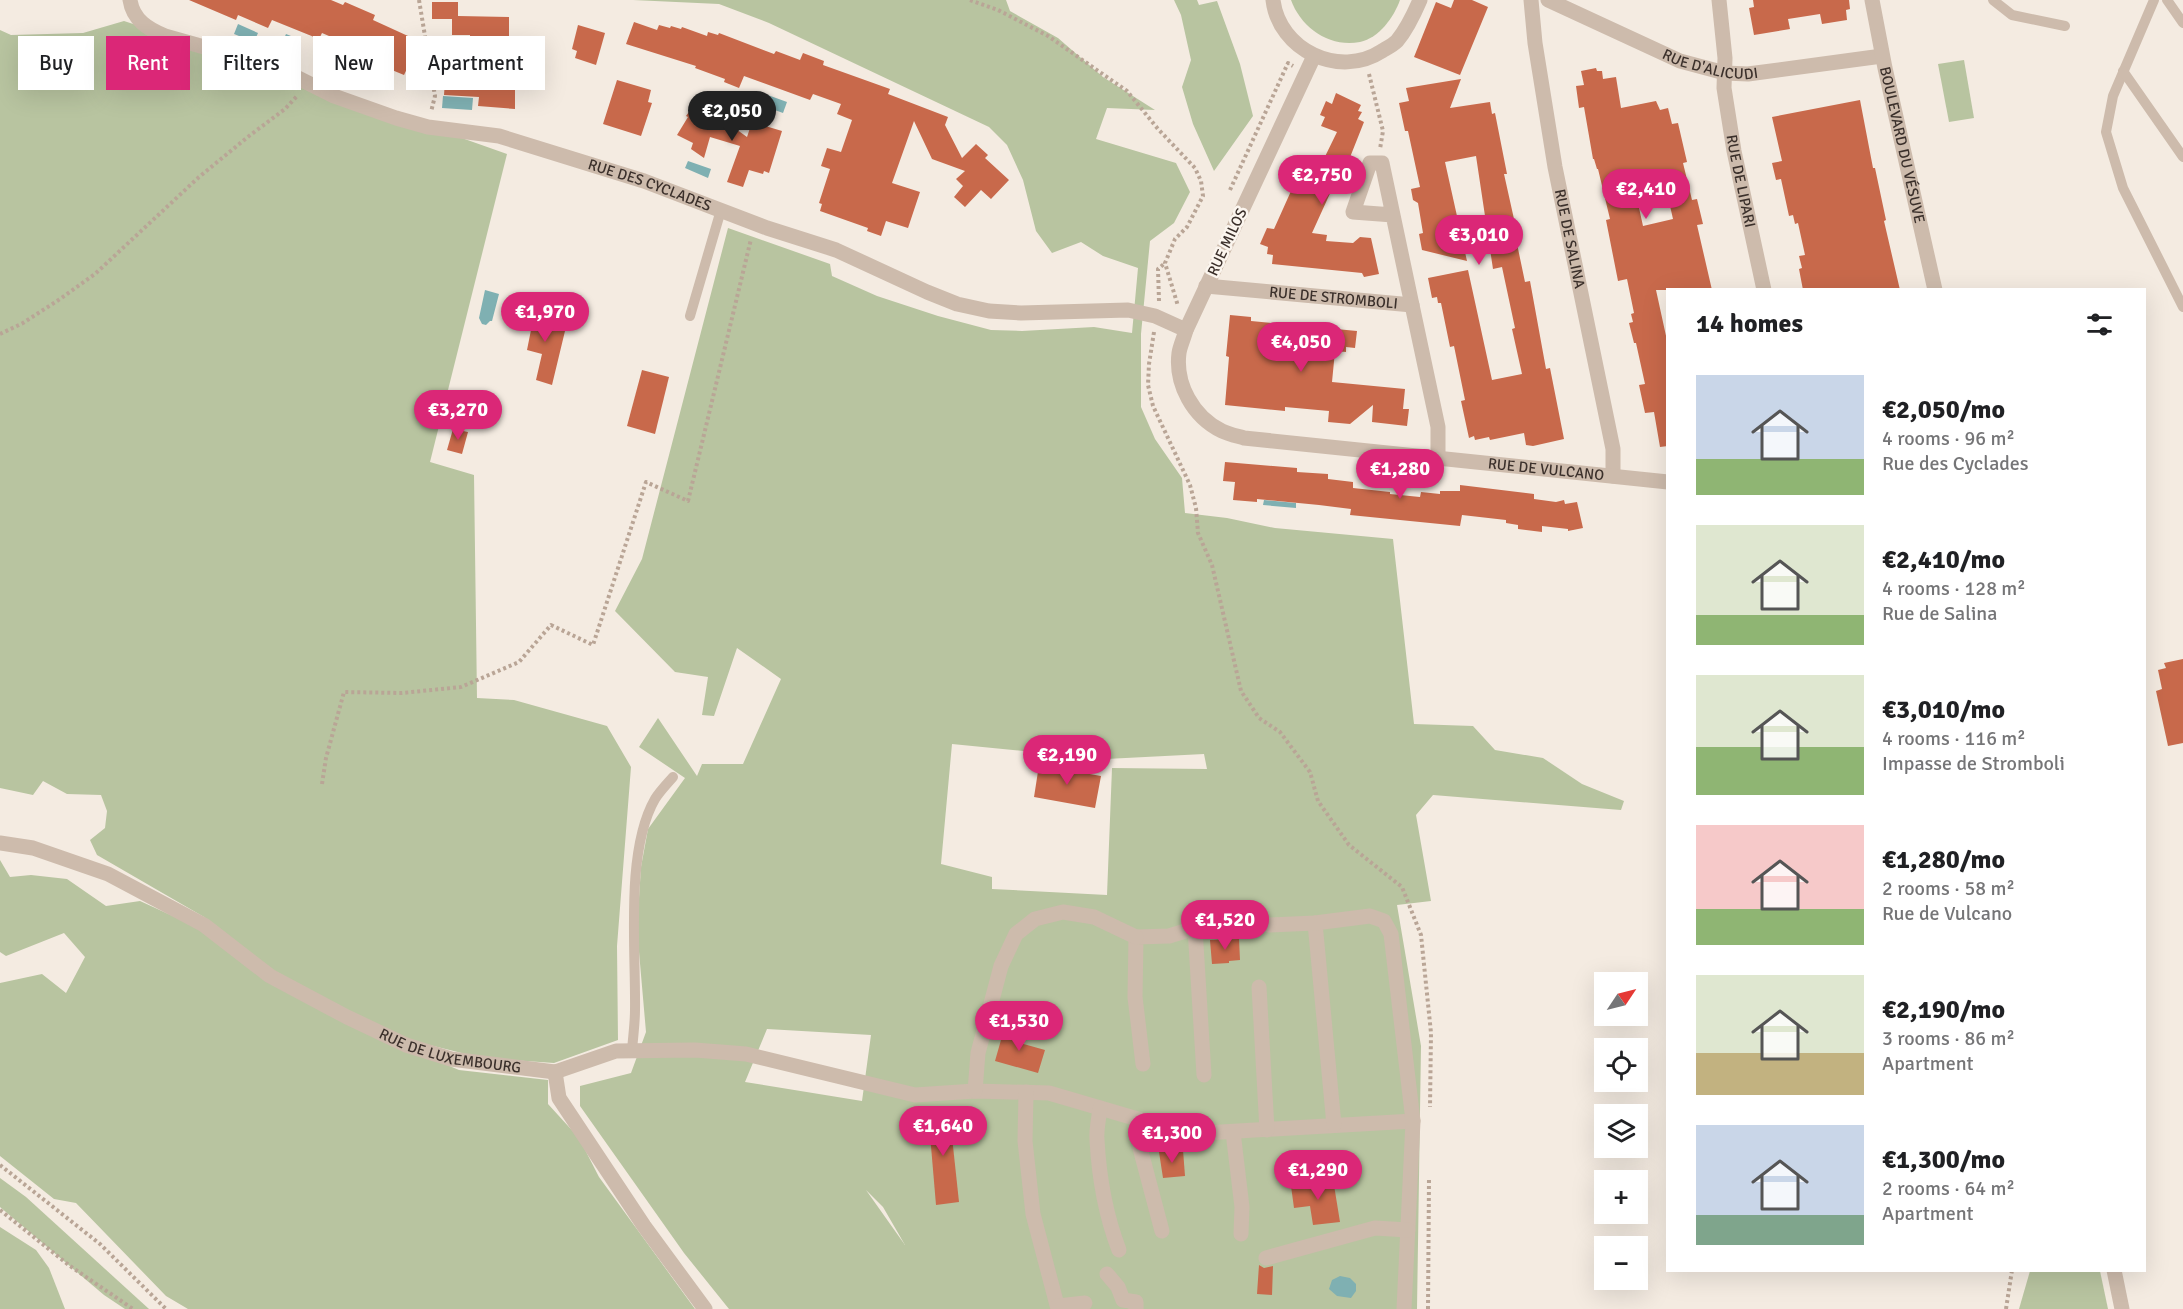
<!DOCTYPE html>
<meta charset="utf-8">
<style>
body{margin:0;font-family:Signika,sans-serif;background:#f2f2f2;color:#202124;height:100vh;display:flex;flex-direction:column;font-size:22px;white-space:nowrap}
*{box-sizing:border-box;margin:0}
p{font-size:20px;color:#757577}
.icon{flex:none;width:33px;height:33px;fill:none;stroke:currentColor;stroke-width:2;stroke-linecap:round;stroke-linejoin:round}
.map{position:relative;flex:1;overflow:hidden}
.side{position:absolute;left:1666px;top:288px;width:480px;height:984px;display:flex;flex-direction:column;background:#fff;border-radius:0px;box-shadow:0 6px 24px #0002}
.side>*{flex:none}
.banner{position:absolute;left:18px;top:36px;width:570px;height:54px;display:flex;gap:12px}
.needle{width:39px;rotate:55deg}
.tools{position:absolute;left:1594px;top:972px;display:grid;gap:12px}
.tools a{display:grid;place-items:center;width:54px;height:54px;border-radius:0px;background:#fff;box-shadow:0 6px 24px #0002;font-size:30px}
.price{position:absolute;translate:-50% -51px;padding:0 14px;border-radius:21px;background:#db2777;color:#fff;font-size:20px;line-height:39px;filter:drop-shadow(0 2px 3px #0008)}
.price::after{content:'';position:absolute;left:50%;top:36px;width:18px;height:14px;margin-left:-9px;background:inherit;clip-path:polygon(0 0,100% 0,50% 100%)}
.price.selected{background:#222;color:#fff}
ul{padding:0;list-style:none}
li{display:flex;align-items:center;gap:18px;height:150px;padding:0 30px}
li span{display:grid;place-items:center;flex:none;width:168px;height:120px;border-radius:0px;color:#555}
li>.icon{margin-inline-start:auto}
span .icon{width:72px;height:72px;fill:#fffc;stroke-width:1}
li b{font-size:26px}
h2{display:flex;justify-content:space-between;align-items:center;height:72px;padding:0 30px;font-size:26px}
.tag{padding:0 21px;border-radius:0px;background:#fff;box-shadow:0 6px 24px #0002;font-size:21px;line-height:54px}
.tag.selected{background:#db2777;color:#fff}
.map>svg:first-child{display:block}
.green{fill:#b8c4a0;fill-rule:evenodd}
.water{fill:#7fb0b2}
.building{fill:#c8694b;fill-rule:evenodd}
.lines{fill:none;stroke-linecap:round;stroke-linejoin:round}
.path{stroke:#b9a596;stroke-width:4;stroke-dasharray:3 3;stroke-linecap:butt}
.lane{stroke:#cdbbac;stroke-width:10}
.street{stroke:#cdbbac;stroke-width:15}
.labels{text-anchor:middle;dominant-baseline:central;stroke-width:5;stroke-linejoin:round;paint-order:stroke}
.street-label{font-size:15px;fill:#3b302b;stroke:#fbf5ee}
</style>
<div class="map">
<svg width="2183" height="1309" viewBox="0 0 2183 1309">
<rect width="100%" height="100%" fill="#f4ebe1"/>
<!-- green -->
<g class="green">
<path d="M633,0H1006L1010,11L1058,38L1103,77L1155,110L1107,108L1096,139L1176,163L1190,192L1174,223L1150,241L1141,334V407L1155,439L1182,478L1185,513L1227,518L1275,528L1393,539L1414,724L1473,726L1495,750L1543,758L1582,784L1624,801L1621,810L1433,795L1416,815L1431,901L1397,905L1421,1046L1417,1309H729L684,1253L580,1106V1086L631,1073L646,1032L637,929L641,867L648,829L685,778L639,747L658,718L697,776L702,764H743L781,679L737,648L714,716L702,715L708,677L675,672L615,611L642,559L728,228L830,264L832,276L877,296L938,316L991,330L1022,331L1094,327L1132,333L1138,268L1103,256L1081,242L1052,253L1036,231L1023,180L1007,145L989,127L769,23L719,4ZM952,744L1106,759L1204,754L1207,769L1112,768L1107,895L992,889V877L941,864ZM767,1029L871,1035L862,1101L745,1082ZM866,1190L883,1207L905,1245Z"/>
<polygon points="1174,0 1197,0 1199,5 1217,1 1240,64 1253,116 1214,171 1193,124 1182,87 1191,60 1181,15"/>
<path d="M1291,0H1400C1394,17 1379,38 1360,42C1330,48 1301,28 1291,0Z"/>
<polygon points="124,21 219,52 507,154 430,462 474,475 477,698 514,700 607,726 631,767 617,946 618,1040 554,1063 482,1058 405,1039 270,970 204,917 97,855 90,840 105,828 107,811 101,795 67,794 43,781 33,795 0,788 0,30 11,35 83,33"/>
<polygon points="1964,60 1974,118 1949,122 1938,64"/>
<polygon points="0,860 10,877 31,875 67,879 106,906 140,901 199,928 338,1019 459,1070 548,1080 548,1104 579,1138 599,1177 695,1309 188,1309 166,1296 76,1203 54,1199 0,1156 0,983 42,974 66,993 85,957 64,933 6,956 0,952"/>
<polygon points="0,1178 26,1197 149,1309 125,1309 104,1295 0,1207"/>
<polygon points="0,1227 36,1250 49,1268 65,1309 0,1309"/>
<polygon points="2030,1271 2100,1271 2108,1309 2019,1309"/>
</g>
<!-- water -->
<g class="water">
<polygon points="238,24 258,33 254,42 234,34"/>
<polygon points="286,34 291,36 289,41 300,46 295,56 279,50"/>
<polygon points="765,94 787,102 783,113 761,105"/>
<polygon points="443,96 473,98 472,110 442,108"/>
<polygon points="688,161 711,169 708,178 685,168"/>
<polygon points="485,290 499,294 492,321 490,321 486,325 482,324 479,318"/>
<polygon points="1264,500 1296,503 1296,508 1263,505"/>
<polygon points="1340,1276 1350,1278 1356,1284 1356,1291 1351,1298 1337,1296 1329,1289 1332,1280"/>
</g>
<!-- building -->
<g class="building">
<polygon points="189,0 331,0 343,5 345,2 375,15 373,20 408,36 412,58 404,75 375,63 378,57 322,33 319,39 272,20 268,28 238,15 236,20"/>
<polygon points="1454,0 1472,0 1488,7 1460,75 1414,57 1436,2 1451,8"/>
<polygon points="1753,0 1849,0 1850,9 1846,10 1847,20 1822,24 1820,14 1788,19 1790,29 1754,35 1749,8 1754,7"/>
<polygon points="432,2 458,2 458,16 509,17 509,41 496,41 495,70 515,71 515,109 478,106 479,97 444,95 446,66 470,68 470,35 452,35 452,19 432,19"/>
<polygon points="634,22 657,30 659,25 670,28 671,26 681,29 682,27 707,36 708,32 718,35 719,33 774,54 776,51 800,60 803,53 824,61 823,65 890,89 888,94 948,117 945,125 962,158 976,144 988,155 985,158 1009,180 991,199 981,190 965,207 954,197 963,186 956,179 965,171 932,159 914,121 892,183 920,192 908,228 886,221 881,236 867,231 868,228 820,211 822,204 819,203 830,169 821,166 827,148 841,152 852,120 837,114 841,104 813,94 810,100 744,76 739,88 724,82 725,79 695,68 696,66 626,44"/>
<polygon points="578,25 605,33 596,65 575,58 577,51 572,49"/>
<path d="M1596,68L1597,71H1602L1603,79L1616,77L1621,108L1656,101L1660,110L1668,108L1672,124L1678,123L1687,162L1683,163L1692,200L1697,199L1703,224L1697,225L1712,290H1656L1668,345V446L1660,447L1654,412L1645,413L1639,385L1645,384L1636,343H1634L1629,323L1633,322L1631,314L1634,313L1627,279L1618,281L1606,220L1610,219L1598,169H1597L1594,159H1593L1584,107L1579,108L1576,86L1584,85L1581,71ZM1664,179L1673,219L1643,226L1634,185Z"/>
<polygon points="1461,79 1450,108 1490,102 1492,114 1495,113 1507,174 1504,174 1514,219 1512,220 1525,282 1530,281 1546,369 1550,368 1564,439 1533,446 1526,445 1524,433 1490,440 1489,437 1475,440 1474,436 1469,438 1461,401 1465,400 1454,346 1450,347 1441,303 1438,303 1437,297 1432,298 1428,278 1468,270 1492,380 1522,374 1512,329 1515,328 1502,267 1493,269 1476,156 1445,162 1467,261 1422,250 1419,234 1423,233 1418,203 1413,200 1411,189 1420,187 1408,131 1405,131 1399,103 1409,101 1406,88"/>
<polygon points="617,80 651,90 648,102 652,103 641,136 603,124"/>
<polygon points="1336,93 1361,105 1358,111 1362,112 1358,119 1364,122 1341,180 1337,178 1312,233 1327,235 1326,241 1353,243 1360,237 1371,238 1379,274 1364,277 1362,273 1272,264 1273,255 1267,254 1268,247 1260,244 1267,228 1274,229 1300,171 1315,177 1337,132 1321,126 1325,117 1320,115 1326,101 1332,104"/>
<polygon points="1860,100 1873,168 1875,168 1886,220 1884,221 1900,290 1803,290 1799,269 1802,268 1799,256 1805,255 1798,223 1795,224 1793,215 1789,216 1781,179 1776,180 1772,163 1782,161 1772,117"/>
<polygon points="697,101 747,137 752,122 782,131 769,173 764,171 763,174 749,170 743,187 727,182 740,146 710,137 704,158 691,149 693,143 677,135 688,117 686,116"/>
<polygon points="528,309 556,315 553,329 565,331 552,385 536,380 542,354 527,350 532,325 525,322"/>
<polygon points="1230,315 1251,317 1251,321 1357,331 1355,348 1346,347 1346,352 1335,351 1332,382 1405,389 1403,409 1409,409 1407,426 1372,422 1373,405 1350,424 1328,422 1329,411 1285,407 1285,411 1225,405 1229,357 1226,356"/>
<polygon points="642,370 669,377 655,434 627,426"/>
<polygon points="453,429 468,432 462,454 447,450"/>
<polygon points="1225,462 1297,468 1297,472 1328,474 1328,479 1353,482 1353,488 1390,492 1390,494 1420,497 1421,492 1440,494 1440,491 1460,491 1460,485 1534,494 1534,499 1556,502 1564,500 1565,504 1577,502 1583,528 1568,531 1568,529 1542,526 1542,532 1518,529 1518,525 1506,523 1506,520 1462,515 1460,526 1350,515 1351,509 1319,505 1257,499 1257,502 1233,500 1235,482 1223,481"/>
<polygon points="2183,659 2183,743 2168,746 2156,691 2162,689 2158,670 2166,668 2164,663"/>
<polygon points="1039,765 1101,776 1095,808 1034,797"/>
<polygon points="1239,939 1240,960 1229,961 1229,963 1212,964 1210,940"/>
<polygon points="1005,1026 1023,1031 1020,1043 1045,1050 1038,1073 995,1061"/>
<polygon points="949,1109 959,1202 936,1205 928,1111"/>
<polygon points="1183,1150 1185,1176 1163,1178 1159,1152"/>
<polygon points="1333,1179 1340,1222 1313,1225 1310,1206 1294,1208 1291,1186"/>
<polygon points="1259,1265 1264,1268 1273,1266 1272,1295 1257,1294"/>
</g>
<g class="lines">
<!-- path -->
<g class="path">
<polyline points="419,0 435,96 431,112"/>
<polyline points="970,0 998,10 1048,36 1127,91 1158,129 1195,168 1201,181 1203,196 1187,227 1175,239 1165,263 1178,306"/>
<polyline points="1369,74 1383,131 1380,149"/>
<polyline points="1230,190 1288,63 1293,66"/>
<polyline points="1159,301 1158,269 1165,263"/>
<polyline points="1154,332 1149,364 1148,385 1153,406 1190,485 1196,508 1198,533 1212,565 1241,691 1259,718 1280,732 1310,772 1318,801 1349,845 1402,887 1421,935 1431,1033 1430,1107"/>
<polyline points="0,334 23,323 60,299 95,274 199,177 249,136 285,109 298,95"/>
<polyline points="322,784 326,758 344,692 402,693 461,687 519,662 551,625 593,645 646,482 688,501 751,239"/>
<polyline points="0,1165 100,1244 166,1309"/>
<polyline points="0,1210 70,1266 133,1309"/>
<polyline points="1428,1309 1429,1178"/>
<polyline points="2006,1309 2012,1270"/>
</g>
<!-- lane -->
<g class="lane">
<polyline points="1993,0 2012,15 2065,26"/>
<polyline points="2154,0 2113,96 2106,132 2123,188 2183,307"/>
<polyline points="2167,0 2183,23"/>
<polyline points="2123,71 2183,157"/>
<polyline points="690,316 721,210"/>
<path d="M632,1051C633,1037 635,1023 635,1010C636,950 625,851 655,799C660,791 667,784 673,777"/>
</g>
<!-- street -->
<g class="street">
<path id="s1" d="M130,0C133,20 148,29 165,36L276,67L334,96L396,118L428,127L499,136L644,181L767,228L836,250L927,292L957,304L989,311L1021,313L1128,310L1155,316L1186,330"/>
<path d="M1273,0C1279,50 1339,79 1382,51C1387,48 1393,45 1397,41C1407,29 1414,14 1420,0"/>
<path id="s2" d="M1531,0L1535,43L1555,167L1613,449V476"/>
<path id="s3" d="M1548,0L1680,61L1725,73L1748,74L1882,56"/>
<path id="s4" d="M1719,0L1725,58L1724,88L1734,151L1764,290"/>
<path id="s5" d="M1872,0L1885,68L1935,290"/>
<path id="s6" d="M1314,56L1186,330C1184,338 1180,346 1179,353C1175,384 1193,417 1222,431C1228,434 1237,436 1244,438L1668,482"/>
<polyline points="1393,215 1353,212 1370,163 1382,163 1412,305"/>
<path id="s7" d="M1206,286L1412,305L1438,427V458"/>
<path id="s8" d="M0,843L33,848L108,874L204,925L270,976L347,1017L406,1045L451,1059L555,1072L616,1051L695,1050L746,1054L915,1095L975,1091L1049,1093L1141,1120L1204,1133L1413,1121"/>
<polyline points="1315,923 1334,1125"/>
<polyline points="1195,928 1204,1075"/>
<polyline points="1259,987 1267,1130"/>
<polyline points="1143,1064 1135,997 1136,937 1169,936 1195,928 1223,926 1247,920 1269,925 1315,923 1370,916 1384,921 1391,934 1413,1121 1404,1309"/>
<polyline points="555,1072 559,1098 644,1226 705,1309"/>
<polyline points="975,1091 978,1053 1001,966 1016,934 1035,919 1063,912 1094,917 1136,937"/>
<polyline points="1026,1092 1025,1141 1033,1214 1058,1309"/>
<path d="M1100,1108C1099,1118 1096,1130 1097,1140C1099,1177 1106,1216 1119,1250"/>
<polyline points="1141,1120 1140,1148 1162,1231"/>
<polyline points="1233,1132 1242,1207 1241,1234"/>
<polyline points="1266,1258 1375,1228 1408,1230"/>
<polyline points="2114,1270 2122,1309"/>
<polyline points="1107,1274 1118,1287 1123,1300 1136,1302 1136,1309"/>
<polyline points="1058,1306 1085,1303"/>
</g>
</g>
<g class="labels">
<!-- street labels -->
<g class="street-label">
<text stroke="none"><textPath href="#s3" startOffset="176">RUE D'ALICUDI</textPath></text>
<text stroke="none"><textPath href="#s5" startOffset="148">BOULEVARD DU VÉSUVE</textPath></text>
<text stroke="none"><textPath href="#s4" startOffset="183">RUE DE LIPARI</textPath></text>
<text stroke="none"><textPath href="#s1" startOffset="562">RUE DES CYCLADES</textPath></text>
<text stroke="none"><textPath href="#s2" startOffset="242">RUE DE SALINA</textPath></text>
<text transform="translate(1227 242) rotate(-65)">RUE MILOS</text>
<text stroke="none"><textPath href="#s7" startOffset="128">RUE DE STROMBOLI</textPath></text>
<text stroke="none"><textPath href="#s6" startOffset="748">RUE DE VULCANO</textPath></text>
<text stroke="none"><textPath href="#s8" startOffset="502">RUE DE LUXEMBOURG</textPath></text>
</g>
</g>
</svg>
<div class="tools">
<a><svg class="needle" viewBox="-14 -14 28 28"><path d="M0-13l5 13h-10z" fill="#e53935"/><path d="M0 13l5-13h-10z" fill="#757577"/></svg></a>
<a><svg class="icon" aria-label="locate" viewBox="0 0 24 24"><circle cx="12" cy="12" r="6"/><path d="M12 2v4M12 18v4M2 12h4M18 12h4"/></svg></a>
<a><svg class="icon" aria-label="layers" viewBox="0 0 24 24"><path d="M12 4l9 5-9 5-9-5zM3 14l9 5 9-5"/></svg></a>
<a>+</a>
<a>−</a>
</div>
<b class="price selected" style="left:732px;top:142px">€2,050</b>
<b class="price" style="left:1322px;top:206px">€2,750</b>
<b class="price" style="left:1646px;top:220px">€2,410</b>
<b class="price" style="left:1479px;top:266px">€3,010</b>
<b class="price" style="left:545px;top:343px">€1,970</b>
<b class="price" style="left:1301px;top:373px">€4,050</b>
<b class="price" style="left:458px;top:441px">€3,270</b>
<b class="price" style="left:1400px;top:500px">€1,280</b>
<b class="price" style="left:1067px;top:786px">€2,190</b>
<b class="price" style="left:1225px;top:951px">€1,520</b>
<b class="price" style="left:1019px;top:1052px">€1,530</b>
<b class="price" style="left:943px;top:1157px">€1,640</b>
<b class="price" style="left:1172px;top:1164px">€1,300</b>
<b class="price" style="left:1318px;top:1201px">€1,290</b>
<div class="banner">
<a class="tag">Buy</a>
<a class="tag selected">Rent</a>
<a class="tag">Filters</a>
<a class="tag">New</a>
<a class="tag">Apartment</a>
</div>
<section class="side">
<h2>14 homes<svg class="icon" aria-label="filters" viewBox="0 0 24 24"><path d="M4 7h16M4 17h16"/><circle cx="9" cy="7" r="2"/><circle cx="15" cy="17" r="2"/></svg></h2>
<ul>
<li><span style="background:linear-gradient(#c9d6e8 70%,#8fb573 0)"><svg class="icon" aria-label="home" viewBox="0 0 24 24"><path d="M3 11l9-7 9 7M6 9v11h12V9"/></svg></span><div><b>€2,050/mo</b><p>4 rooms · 96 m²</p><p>Rue des Cyclades</p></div></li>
<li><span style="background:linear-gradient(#dfe7d0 75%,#8fb573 0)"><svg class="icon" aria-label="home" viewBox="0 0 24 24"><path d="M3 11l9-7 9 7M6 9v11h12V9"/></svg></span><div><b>€2,410/mo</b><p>4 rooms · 128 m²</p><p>Rue de Salina</p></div></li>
<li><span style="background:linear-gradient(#dfe7d0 60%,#8fb573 0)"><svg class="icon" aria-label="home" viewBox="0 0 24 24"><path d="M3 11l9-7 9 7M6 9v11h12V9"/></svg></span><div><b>€3,010/mo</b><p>4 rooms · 116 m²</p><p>Impasse de Stromboli</p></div></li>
<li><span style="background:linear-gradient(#f6c9c9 70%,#8fb573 0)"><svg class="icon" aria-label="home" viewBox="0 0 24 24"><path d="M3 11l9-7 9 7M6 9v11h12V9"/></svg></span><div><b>€1,280/mo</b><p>2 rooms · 58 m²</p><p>Rue de Vulcano</p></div></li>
<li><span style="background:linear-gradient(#dfe7d0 65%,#c2b280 0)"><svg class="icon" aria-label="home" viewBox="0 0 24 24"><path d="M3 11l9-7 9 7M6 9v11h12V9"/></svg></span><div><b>€2,190/mo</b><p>3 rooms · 86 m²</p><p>Apartment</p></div></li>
<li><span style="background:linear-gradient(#c9d6e8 75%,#7fa58c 0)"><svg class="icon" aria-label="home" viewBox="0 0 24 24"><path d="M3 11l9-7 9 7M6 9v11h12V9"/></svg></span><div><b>€1,300/mo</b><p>2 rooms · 64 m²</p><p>Apartment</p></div></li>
</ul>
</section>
</div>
